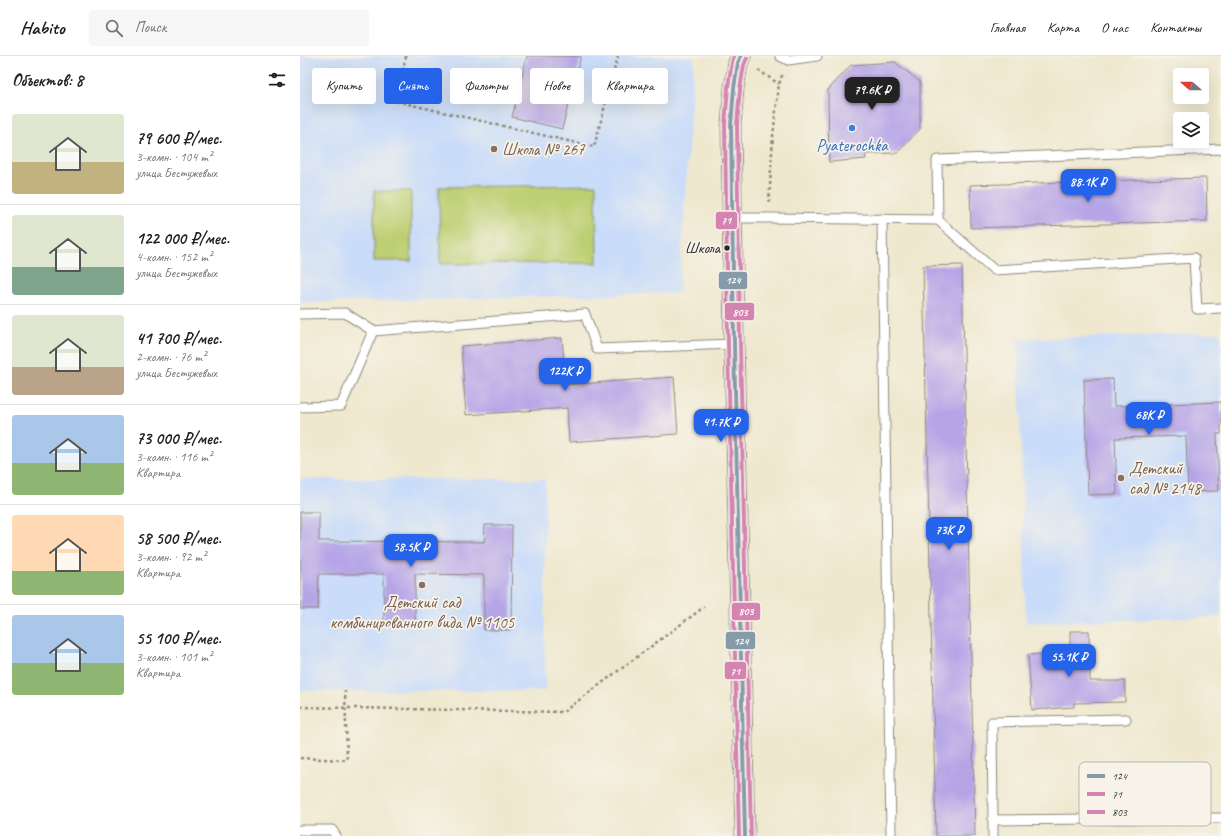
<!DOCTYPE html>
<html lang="ru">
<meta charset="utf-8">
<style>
body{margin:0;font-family:Caveat,sans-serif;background:#f6f6f6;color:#222;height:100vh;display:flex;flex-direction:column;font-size:15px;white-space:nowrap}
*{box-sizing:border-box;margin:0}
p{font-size:13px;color:#767676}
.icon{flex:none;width:22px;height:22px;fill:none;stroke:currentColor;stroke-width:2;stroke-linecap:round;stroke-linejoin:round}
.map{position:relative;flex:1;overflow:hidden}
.side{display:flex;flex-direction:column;background:#fff;width:300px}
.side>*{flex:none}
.banner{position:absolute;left:12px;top:12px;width:380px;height:36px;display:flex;gap:8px}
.needle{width:26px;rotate:291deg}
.controls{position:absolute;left:873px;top:12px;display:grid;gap:8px}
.controls a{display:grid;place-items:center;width:36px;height:36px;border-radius:4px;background:#fff;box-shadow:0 4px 16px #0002;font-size:20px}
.price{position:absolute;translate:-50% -34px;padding:0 9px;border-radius:8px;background:#2563eb;color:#fff;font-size:13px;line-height:26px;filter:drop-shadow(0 1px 2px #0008)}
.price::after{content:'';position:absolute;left:50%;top:24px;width:12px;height:9px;margin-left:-6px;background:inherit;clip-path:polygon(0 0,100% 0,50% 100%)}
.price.selected{background:#222;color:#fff}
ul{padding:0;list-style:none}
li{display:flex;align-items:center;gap:12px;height:100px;padding:0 12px}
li+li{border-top:1px solid #e0e0e0}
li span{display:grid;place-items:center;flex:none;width:112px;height:80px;border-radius:4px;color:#555}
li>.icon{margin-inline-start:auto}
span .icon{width:48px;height:48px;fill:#fffc;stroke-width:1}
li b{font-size:17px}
h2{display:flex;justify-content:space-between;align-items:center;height:48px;padding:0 12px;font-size:17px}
.pill{padding:0 14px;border-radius:4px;background:#fff;box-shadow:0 4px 16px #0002;font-size:14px;line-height:36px}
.pill.selected{background:#2563eb;color:#fff}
header{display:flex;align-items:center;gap:24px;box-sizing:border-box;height:56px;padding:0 20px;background:#fff;border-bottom:1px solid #e0e0e0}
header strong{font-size:19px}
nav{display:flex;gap:22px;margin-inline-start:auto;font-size:14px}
.search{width:280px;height:36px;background:#f6f6f6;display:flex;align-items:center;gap:10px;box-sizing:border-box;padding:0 14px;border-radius:4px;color:#767676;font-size:15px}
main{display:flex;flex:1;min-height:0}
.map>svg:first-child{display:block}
.built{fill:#c9dcf9}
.garden{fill:#bdcf72;stroke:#747d4e}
.building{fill:#b5a5e7}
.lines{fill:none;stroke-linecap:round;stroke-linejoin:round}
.service-casing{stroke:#8d8a7d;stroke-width:11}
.minor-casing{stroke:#8d8a7d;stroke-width:21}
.path{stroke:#8d8a7d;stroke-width:2.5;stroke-dasharray:3 3;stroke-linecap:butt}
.service{stroke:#fff;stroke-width:9}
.minor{stroke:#fff;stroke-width:19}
.bus-1-casing{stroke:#f7f3e8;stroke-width:7}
.bus-2-casing{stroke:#f7f3e8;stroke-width:7}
.bus-3-casing{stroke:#f7f3e8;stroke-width:7}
.bus-1{stroke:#869baa;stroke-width:4}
.bus-2{stroke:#d584b1;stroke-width:4}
.bus-3{stroke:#d584b1;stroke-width:4}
.shop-dot{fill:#3f7fe0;stroke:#f7f3e8;stroke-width:1.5}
.education-dot{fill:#8d6e63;stroke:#f7f3e8;stroke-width:1.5}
.bus-dot{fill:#2b2b2b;stroke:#f7f3e8;stroke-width:1.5}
.labels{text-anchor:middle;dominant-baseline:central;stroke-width:3.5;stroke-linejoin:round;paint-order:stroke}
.bus-label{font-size:16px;fill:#2b2b2b;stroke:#f7f3e8;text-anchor:end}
.shop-label{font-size:17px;fill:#366cbe;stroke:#f7f3e8}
.education-label{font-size:17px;fill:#785e54;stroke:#f7f3e8;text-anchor:start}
.key{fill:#f7f3e8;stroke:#bab7af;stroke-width:1}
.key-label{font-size:11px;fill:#2b2b2b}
.line-badge{stroke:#f7f3e8;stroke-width:1.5}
.badge-label{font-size:11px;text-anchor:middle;font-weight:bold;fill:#fff}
</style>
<header>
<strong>Habito</strong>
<div class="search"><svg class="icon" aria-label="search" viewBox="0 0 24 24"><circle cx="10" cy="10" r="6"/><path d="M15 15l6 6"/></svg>Поиск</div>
<nav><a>Главная</a><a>Карта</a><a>О нас</a><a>Контакты</a></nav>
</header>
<main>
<section class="side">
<h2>Объектов: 8<svg class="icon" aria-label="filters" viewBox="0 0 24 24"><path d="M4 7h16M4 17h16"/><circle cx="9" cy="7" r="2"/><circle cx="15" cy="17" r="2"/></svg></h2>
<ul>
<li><span style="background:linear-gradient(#dfe7d0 60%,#c2b280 0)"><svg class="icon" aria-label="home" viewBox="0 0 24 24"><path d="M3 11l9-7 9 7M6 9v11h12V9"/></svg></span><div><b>79 600 ₽/мес.</b><p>3-комн. · 104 m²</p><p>улица Бестужевых</p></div></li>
<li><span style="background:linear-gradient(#dfe7d0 65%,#7fa58c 0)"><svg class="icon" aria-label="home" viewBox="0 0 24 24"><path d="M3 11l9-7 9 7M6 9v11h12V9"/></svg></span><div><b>122 000 ₽/мес.</b><p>4-комн. · 152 m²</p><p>улица Бестужевых</p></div></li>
<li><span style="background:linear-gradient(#dfe7d0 65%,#b9a48a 0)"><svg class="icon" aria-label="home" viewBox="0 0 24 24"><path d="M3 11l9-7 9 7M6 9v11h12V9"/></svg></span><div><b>41 700 ₽/мес.</b><p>2-комн. · 76 m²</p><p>улица Бестужевых</p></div></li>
<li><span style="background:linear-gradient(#a9c7e8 60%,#8fb573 0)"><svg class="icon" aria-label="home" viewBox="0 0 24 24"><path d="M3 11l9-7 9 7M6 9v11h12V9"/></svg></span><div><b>73 000 ₽/мес.</b><p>3-комн. · 116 m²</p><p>Квартира</p></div></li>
<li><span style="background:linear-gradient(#ffd9b3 70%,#8fb573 0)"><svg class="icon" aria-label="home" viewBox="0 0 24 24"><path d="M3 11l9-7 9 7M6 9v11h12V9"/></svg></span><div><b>58 500 ₽/мес.</b><p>3-комн. · 92 m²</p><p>Квартира</p></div></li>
<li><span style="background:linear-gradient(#a9c7e8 60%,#8fb573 0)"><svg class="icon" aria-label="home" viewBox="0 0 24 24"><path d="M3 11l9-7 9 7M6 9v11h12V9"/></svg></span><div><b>55 100 ₽/мес.</b><p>3-комн. · 101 m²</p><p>Квартира</p></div></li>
</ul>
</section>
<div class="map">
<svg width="921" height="780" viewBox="0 0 921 780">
<rect width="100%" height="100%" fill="#f7f3e8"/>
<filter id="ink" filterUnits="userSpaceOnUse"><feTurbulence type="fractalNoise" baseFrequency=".025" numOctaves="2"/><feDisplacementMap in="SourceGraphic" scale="8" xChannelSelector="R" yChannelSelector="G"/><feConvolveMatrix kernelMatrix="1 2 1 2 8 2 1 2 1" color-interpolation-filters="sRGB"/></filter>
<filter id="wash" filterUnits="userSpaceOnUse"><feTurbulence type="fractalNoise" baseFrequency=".012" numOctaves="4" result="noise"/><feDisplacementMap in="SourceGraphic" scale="16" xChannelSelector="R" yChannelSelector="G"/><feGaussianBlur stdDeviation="0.9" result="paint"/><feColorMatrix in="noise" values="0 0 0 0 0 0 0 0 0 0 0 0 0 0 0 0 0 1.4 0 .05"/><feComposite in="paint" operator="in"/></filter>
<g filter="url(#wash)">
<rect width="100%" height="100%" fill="#efe8cf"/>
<!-- built -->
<g class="built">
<polygon points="0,0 394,0 379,237 0,247"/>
<polygon points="921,277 921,561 726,567 718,283"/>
<rect x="0" y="423" width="245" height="212"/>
</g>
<!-- garden -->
<g class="garden">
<polygon points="296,129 297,207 140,208 139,131"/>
<rect x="74" y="135" width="37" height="70"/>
</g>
<g id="blocks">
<!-- building -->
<g class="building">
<polygon points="227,0 281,0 262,73 212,61"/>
<polygon points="595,6 620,26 620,73 597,97 565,98 566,103 529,106 528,34 551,9"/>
<polygon points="906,122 907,165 671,172 670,129"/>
<polygon points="662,209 675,780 636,780 623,210"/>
<polygon points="262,282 266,329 374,321 378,378 269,386 267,352 166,359 161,290"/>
<polygon points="813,323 814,350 921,346 921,378 917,378 919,435 888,436 886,380 815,382 817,438 788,439 784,324"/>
<polygon points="0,456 19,456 19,485 184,486 185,469 212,469 211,574 184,574 184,519 115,518 115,568 84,568 84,518 19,518 18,553 0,553"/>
<polygon points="770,575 789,575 790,625 825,625 825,646 774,647 774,651 732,654 728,599 770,596"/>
</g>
</g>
</g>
<g filter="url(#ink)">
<use href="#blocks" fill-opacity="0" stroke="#8d8a7d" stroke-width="1"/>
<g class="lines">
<!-- service casing -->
<g class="service-casing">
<g id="service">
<polyline points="480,0 488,4 517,0"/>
<polyline points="432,162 469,162 638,164 694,214 894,202 897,253 921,252"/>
<polyline points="582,163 591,780"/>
<polyline points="638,164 637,104 921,93"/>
<polyline points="0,258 45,257 73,275 285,258 297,293 434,288"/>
<polyline points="0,351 41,350 73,275"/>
<polyline points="693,764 692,666 826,663"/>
<polyline points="0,774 32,774 36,780"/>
<polyline points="693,780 693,764 921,762"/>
</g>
</g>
<!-- minor casing -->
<g class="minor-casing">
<polyline id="minor" points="441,0 438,7 434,32 431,69 434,288 445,780"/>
</g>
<!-- path -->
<g class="path">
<polyline points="106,0 95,45 294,91 318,0"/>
<polyline points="458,14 479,28"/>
<polyline points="469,147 473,80 479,28 483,17"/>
<polyline points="0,651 263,656 404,551"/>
<polyline points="0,702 47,704 45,635"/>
</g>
<!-- service -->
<use href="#service" class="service"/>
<!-- minor -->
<use href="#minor" class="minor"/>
<!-- bus-1 casing -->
<g class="bus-1-casing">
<polyline id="bus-1" points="441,0 438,7 434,32 431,69 434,288 445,780"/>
</g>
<!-- bus-2 casing -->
<g class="bus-2-casing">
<polyline id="bus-2" points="434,0 432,6 428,31 425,69 428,288 439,780"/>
</g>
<!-- bus-3 casing -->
<g class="bus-3-casing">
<polyline id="bus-3" points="447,2 444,9 440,33 437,69 440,288 451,780"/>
</g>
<!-- bus-1 -->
<use href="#bus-1" class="bus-1"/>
<!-- bus-2 -->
<use href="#bus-2" class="bus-2"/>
<!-- bus-3 -->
<use href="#bus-3" class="bus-3"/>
</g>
</g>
<!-- markers -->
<circle class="shop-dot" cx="552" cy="72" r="4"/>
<g class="education-dot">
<circle cx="194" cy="93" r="4"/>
<circle cx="821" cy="422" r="4"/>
<circle cx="122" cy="529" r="4"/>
</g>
<circle class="bus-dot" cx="427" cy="192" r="3.5"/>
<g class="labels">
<!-- bus labels -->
<g class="bus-label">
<text x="420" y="192">Школа</text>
</g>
<!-- shop labels -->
<g class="shop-label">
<text x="552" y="89">Pyaterochka</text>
</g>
<!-- education labels -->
<g class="education-label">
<text x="202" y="93">Школа № 267</text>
<text x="829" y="412">Детский<tspan x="829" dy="20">сад № 2148</tspan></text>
<text x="122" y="546" text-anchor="middle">Детский сад<tspan x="122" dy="20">комбинированного вида № 1105</tspan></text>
</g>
</g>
<!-- legend -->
<rect x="779" y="706" width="132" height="64" rx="6" class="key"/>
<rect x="787" y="718" width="18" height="4" fill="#869baa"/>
<rect x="787" y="736" width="18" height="4" fill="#d584b1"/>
<rect x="787" y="754" width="18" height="4" fill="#d584b1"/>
<g class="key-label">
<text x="812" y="724">124</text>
<text x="812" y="742">71</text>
<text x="812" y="760">803</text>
</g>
<g class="line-badge">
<rect x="415" y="155" width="23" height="19" rx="4" fill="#d584b1"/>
<rect x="418" y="215" width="30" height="19" rx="4" fill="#869baa"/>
<rect x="424" y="246" width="31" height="19" rx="4" fill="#d584b1"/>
<rect x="431" y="546" width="30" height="19" rx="4" fill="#d584b1"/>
<rect x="425" y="575" width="31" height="19" rx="4" fill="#869baa"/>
<rect x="424" y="605" width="23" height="19" rx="4" fill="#d584b1"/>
</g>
<g class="badge-label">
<text x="426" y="168">71</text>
<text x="433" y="228">124</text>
<text x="440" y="260">803</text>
<text x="446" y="559">803</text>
<text x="441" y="589">124</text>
<text x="435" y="619">71</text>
</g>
</svg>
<div class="controls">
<a><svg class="needle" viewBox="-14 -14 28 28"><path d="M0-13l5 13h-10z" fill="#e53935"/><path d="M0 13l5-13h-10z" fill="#767676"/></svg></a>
<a><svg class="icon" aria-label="layers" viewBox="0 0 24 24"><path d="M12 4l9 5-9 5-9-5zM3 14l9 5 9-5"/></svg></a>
</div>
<b class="price selected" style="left:572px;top:55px">79.6K ₽</b>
<b class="price" style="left:788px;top:147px">88.1K ₽</b>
<b class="price" style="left:265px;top:336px">122K ₽</b>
<b class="price" style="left:849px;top:380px">68K ₽</b>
<b class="price" style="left:421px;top:387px">41.7K ₽</b>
<b class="price" style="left:649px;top:495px">73K ₽</b>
<b class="price" style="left:111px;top:512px">58.5K ₽</b>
<b class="price" style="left:769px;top:622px">55.1K ₽</b>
<div class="banner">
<a class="pill">Купить</a>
<a class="pill selected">Снять</a>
<a class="pill">Фильтры</a>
<a class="pill">Новое</a>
<a class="pill">Квартира</a>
</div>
</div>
</main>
